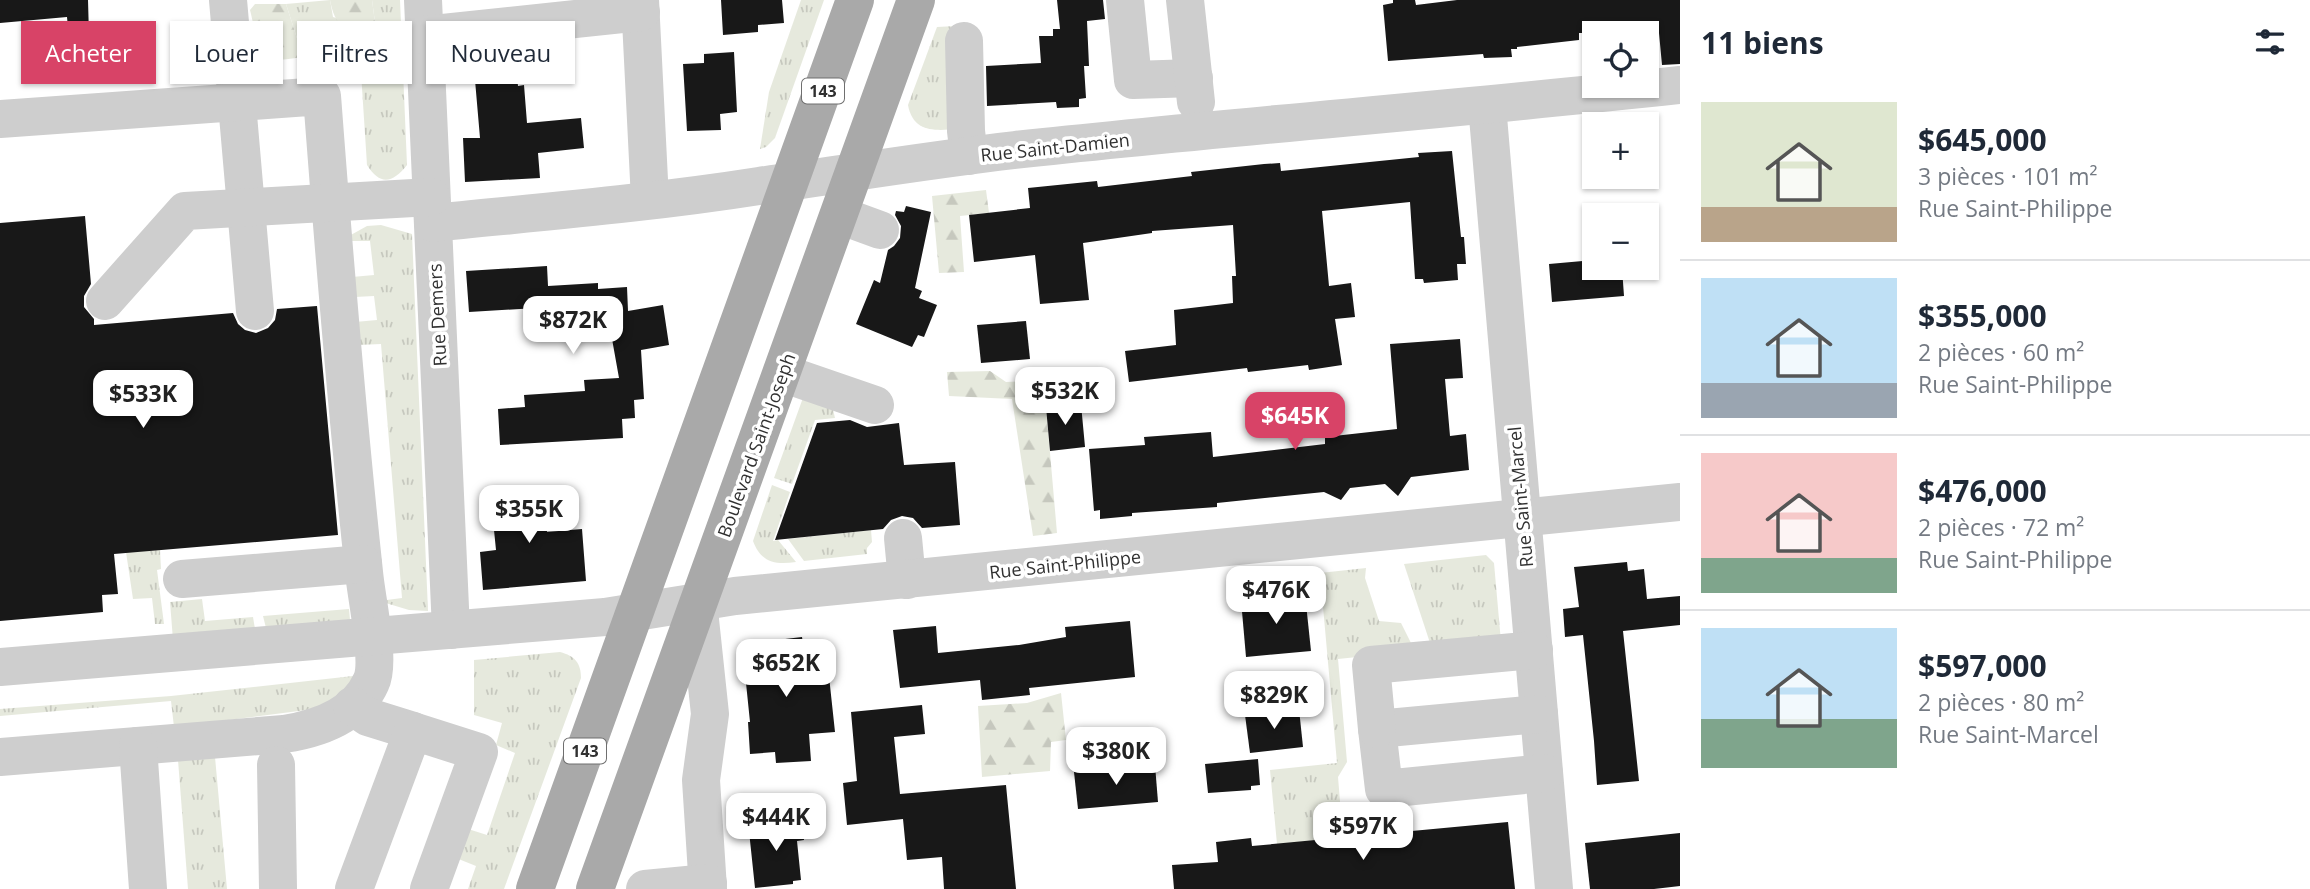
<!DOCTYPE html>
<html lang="fr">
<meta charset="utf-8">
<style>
body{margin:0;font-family:"Open Sans",sans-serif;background:#f6f6f7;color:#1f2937;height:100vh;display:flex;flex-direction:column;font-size:26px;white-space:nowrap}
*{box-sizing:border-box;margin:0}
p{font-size:23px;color:#747a83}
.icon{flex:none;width:38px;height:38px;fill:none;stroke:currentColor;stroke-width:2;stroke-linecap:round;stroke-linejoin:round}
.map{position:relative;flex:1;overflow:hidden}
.side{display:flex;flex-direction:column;background:#fff;width:630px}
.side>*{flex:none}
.guide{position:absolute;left:21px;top:21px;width:665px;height:63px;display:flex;gap:14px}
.fabs{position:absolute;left:1582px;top:21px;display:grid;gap:14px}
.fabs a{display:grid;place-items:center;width:77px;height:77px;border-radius:0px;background:#fff;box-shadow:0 2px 5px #0004;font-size:35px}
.price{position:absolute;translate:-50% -60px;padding:0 16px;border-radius:14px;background:#fff;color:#222;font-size:23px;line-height:46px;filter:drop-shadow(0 2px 4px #0008)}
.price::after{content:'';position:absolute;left:50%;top:42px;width:21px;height:16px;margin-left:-10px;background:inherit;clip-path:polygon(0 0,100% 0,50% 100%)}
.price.on{background:#d84367;color:#fff}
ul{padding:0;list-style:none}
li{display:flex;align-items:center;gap:21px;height:175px;padding:0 21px}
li+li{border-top:2px solid #e0e1e3}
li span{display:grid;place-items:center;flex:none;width:196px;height:140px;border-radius:0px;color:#555}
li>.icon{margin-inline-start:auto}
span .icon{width:84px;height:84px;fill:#fffc;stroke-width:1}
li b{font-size:30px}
h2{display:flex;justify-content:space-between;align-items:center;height:84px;padding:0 21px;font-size:30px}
.chip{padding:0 24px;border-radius:0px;background:#fff;box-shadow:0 2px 5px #0004;font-size:24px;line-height:63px}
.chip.on{background:#d84367;color:#fff}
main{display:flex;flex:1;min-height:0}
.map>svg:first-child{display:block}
.grass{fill:url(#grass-tufts)}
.forest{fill:url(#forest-firs)}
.building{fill:#181818}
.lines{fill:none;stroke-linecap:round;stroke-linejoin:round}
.minor{stroke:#cecece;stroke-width:38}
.major{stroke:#a9a9a9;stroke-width:38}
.labels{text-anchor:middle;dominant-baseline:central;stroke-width:7;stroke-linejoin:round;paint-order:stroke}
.shield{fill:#fff;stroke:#6f6f6f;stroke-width:2}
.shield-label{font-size:16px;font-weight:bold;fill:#313131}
.street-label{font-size:18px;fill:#313131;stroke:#fff}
</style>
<main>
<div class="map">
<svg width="1680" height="889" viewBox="0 0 1680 889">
<defs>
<pattern id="grass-tufts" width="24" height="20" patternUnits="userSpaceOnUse" patternTransform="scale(1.75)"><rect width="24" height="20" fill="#e6e9dd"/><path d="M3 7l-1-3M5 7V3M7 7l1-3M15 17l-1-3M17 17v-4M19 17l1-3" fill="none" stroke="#c6c8be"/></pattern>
<pattern id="forest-firs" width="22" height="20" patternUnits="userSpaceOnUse" patternTransform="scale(1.75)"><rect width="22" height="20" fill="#e6e9dd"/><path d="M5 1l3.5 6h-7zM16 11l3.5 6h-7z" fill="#c6c8be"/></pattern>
</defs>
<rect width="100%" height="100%" fill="#fff"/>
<!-- grass -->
<g class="grass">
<path d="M330,0L333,17L376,30L372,0H400L407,165C393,183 380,186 367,165L360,57H303L286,4Z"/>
<polygon points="801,0 824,0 775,138 766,147 760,149 769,92"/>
<path d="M956,26V129C934,131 913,132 908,105L937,27Z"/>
<polygon points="381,225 412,234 428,611 409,610 379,601 402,598 381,344 359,345 355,322 377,320 374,296 355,297 352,277 374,275 370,241 350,241 349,236 367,226"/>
<polygon points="804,395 832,405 835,418 815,420 792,484 774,478"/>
<path d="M772,485L790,492L773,541L778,540L796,562C776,565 761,563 753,541Z"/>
<polygon points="871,530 872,542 867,548 867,554 804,561 788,539"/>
<polygon points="160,550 161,569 157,570 164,624 155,624 152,598 133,599 126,552"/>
<polygon points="1486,555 1494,563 1501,642 1432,649 1404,564"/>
<polygon points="1366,568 1365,578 1379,621 1401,623 1415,651 1338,659 1347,762 1338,777 1343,838 1277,844 1270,770 1337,763 1320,573"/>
<polygon points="202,599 205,621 253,617 255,629 173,640 170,602"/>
<polygon points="349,609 350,620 267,632 263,616"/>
<path d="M560,652C575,656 581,663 581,678L504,889H468L476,866L456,858L465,828L487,835L515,753L496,745L502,723L474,715V660Z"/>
<polygon points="353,676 349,687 322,708 174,727 171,701 0,716 0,709 171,696"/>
<polygon points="215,757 227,889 188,889 178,760"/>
</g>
<!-- forest -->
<g class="forest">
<path d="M330,0H372L376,30L371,42C346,39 334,23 330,0Z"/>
<path d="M255,4H286L303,57C294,58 283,61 274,59C257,55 254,24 250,10Z"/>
<polygon points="986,190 989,213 960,216 964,272 939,273 932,196"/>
<polygon points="990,371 1006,382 1033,381 1046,407 1057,533 1033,536 1012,399 949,396 947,372"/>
<polygon points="1061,693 1066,740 1051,742 1050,771 982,777 978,706 1027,703"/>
</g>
<!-- building -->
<g class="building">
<polygon points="0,0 88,0 90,71 72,72 67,17 0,23"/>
<polygon points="721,0 782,0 784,23 758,25 758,32 723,35"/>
<polygon points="1057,0 1103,0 1105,19 1087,21 1089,66 1084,66 1086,98 1079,99 1079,107 1057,108 1056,102 987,106 986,66 1041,63 1039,36 1053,36 1053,29 1060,29"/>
<polygon points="1393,0 1415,0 1416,5 1457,0 1680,0 1680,64 1662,65 1659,33 1579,33 1579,40 1517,47 1517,49 1511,49 1512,57 1484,58 1483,54 1388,61 1383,5 1393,3"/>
<polygon points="734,52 737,112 720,114 721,130 687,131 683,64 704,63 704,54"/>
<polygon points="516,66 518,86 524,85 527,123 581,118 584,148 538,153 540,178 465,182 463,138 480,138 475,80 482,79 481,69"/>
<polygon points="1452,151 1461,237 1464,237 1466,264 1457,264 1458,280 1424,283 1423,279 1415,279 1410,202 1322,211 1329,286 1351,283 1355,317 1335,319 1342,365 1309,370 1308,365 1248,372 1247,368 1129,382 1125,351 1176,345 1174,310 1233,303 1232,276 1236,276 1233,225 1152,231 1152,233 1083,243 1089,300 1040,304 1035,255 974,262 969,215 1030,208 1028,188 1097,181 1098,187 1192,176 1191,172 1264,164 1280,163 1281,171 1419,157 1418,153"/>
<polygon points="906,206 931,212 915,288 922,291 919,298 937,305 924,337 918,335 912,347 856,324 874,280 880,283 888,250 894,246 900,238 901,226 895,215 896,211 904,212"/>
<polygon points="85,216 91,284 84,296 84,307 94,319 94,325 233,313 238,324 245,330 256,333 268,328 275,320 277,309 317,306 338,535 114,554 118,594 102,595 103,612 0,621 0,223"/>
<polygon points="1594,260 1594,268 1622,268 1624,296 1552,302 1549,264"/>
<polygon points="547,266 548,286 598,283 598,289 627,287 628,311 663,305 669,345 641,350 644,399 634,400 635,418 622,419 623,438 500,445 498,409 525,407 524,395 585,391 584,380 619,378 607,311 536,315 536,308 469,312 466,271"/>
<polygon points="1026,321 1030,359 981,363 977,325"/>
<polygon points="1460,339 1463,378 1445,379 1450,436 1466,434 1469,470 1411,477 1398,496 1385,484 1350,488 1341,500 1324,492 1217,503 1217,507 1132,513 1132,516 1100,519 1100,510 1094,511 1089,449 1145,445 1144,437 1211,432 1213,457 1325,444 1325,437 1397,429 1390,344"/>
<polygon points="1081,404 1085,447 1050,451 1046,407"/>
<polygon points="850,420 867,427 899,423 904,465 955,462 960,525 922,528 913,518 902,516 891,520 883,529 775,540 817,423"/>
<polygon points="538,485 540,511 545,510 547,532 582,529 586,581 483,590 480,552 496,550 490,490"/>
<polygon points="1627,562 1628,571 1644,569 1647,599 1680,596 1680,625 1623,631 1639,781 1597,785 1594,741 1583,635 1565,637 1563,609 1579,607 1574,567"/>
<polygon points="1305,594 1311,651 1246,657 1241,600"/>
<polygon points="1130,621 1135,677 1029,688 1030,695 982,700 980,680 900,688 893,630 936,626 938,653 1019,645 1066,637 1065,627"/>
<polygon points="802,637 804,649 812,648 814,668 828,667 835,732 809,734 811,761 776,763 775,752 750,754 748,722 750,722 742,644"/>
<polygon points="922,705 925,734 894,737 900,794 1006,785 1016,889 944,889 942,857 907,860 903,819 847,825 843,783 857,781 851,712"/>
<polygon points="1299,709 1303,747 1250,753 1245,715"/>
<polygon points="1258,759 1260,785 1251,786 1251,790 1208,793 1205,764"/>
<polygon points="1155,765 1158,802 1078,809 1074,772"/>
<polygon points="802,819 804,840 797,841 801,880 793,881 793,884 755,888 749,831 756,830 755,823"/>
<polygon points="1508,822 1515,889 1174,889 1172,865 1218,862 1216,842 1251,838 1252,846"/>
<polygon points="1680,833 1680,886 1654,889 1590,889 1585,843"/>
</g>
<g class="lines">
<!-- minor -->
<g class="minor">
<polyline points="228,0 255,311"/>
<polyline points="423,0 451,630"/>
<polyline points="640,0 650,200"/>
<polyline points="1125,0 1133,80 1194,78"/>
<polyline points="1185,0 1196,102"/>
<polyline points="424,35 641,12"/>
<polyline points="964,41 966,131 969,156"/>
<polyline points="1487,105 1554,889"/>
<path d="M0,119L322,96C334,255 347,414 364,572C366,597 381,662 371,682C356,716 317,729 284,734L0,757"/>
<polyline points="839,215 880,230"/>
<path d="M433,223C541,212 651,203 759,186C844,174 929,160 1015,150C1236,126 1458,109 1680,85"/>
<polyline points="105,301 185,211 431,197"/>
<polyline points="782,373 875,405"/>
<polyline points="903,538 907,580"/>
<polyline points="182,579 363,564"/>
<polyline points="698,601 710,714 701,780 708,889"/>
<polyline points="0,667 605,617 735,596 1680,502"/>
<polyline points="352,706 368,717 413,731"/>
<polyline points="1539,714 1377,729 1384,789 1544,773"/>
<polyline points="1377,729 1371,665 1534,650"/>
<polyline points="138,746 148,889"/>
<polyline points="276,765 278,889"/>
<polyline points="354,889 413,731 479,752 429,889"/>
<polyline points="645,889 708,883"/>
</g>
<!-- major -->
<g class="major">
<polyline points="535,889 855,0"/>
<polyline points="595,889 916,0"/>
</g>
</g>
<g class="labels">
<!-- shield labels -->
<g class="shield">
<rect x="802" y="78.5" width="42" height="25" rx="5"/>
<rect x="564" y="738.5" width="42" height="25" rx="5"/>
</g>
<g class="shield-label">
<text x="823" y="91">143</text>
<text x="585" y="751">143</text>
</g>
<!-- street labels -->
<g class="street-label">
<text transform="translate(1055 147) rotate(-6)">Rue Saint-Damien</text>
<text transform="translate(437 315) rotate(-93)">Rue Demers</text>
<text transform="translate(756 445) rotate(-70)">Boulevard Saint-Joseph</text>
<text transform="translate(1520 497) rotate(-95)">Rue Saint-Marcel</text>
<text transform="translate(1065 564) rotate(-6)">Rue Saint-Philippe</text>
</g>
</g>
</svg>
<div class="fabs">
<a><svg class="icon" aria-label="locate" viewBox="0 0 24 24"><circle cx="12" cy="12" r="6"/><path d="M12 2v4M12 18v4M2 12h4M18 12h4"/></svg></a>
<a>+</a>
<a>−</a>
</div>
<b class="price" style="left:573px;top:356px">$872K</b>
<b class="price" style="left:1065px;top:427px">$532K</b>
<b class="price" style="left:143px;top:430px">$533K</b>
<b class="price on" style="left:1295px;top:452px">$645K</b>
<b class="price" style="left:529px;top:545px">$355K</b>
<b class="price" style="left:1276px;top:626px">$476K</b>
<b class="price" style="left:786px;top:699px">$652K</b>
<b class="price" style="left:1274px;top:731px">$829K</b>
<b class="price" style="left:1116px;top:787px">$380K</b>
<b class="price" style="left:776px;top:853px">$444K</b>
<b class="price" style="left:1363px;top:862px">$597K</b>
<div class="guide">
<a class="chip on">Acheter</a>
<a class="chip">Louer</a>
<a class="chip">Filtres</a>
<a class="chip">Nouveau</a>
</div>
</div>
<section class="side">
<h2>11 biens<svg class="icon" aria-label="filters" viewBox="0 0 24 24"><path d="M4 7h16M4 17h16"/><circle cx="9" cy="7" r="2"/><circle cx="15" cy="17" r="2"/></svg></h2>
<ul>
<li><span style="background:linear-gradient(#dfe7d0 75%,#b9a48a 0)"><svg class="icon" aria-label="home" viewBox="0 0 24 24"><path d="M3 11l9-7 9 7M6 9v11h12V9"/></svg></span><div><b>$645,000</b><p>3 pièces · 101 m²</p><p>Rue Saint-Philippe</p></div></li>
<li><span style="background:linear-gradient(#bfe0f5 75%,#9aa5b1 0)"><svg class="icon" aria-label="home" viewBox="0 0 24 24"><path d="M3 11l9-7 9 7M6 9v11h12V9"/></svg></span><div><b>$355,000</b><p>2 pièces · 60 m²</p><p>Rue Saint-Philippe</p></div></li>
<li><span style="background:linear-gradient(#f6c9c9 75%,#7fa58c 0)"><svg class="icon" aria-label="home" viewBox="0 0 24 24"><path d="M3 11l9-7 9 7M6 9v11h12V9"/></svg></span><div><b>$476,000</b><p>2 pièces · 72 m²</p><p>Rue Saint-Philippe</p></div></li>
<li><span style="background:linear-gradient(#bfe0f5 65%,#7fa58c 0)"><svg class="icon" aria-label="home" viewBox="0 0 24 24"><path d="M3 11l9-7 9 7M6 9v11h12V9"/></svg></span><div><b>$597,000</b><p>2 pièces · 80 m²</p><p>Rue Saint-Marcel</p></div></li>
</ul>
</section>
</main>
